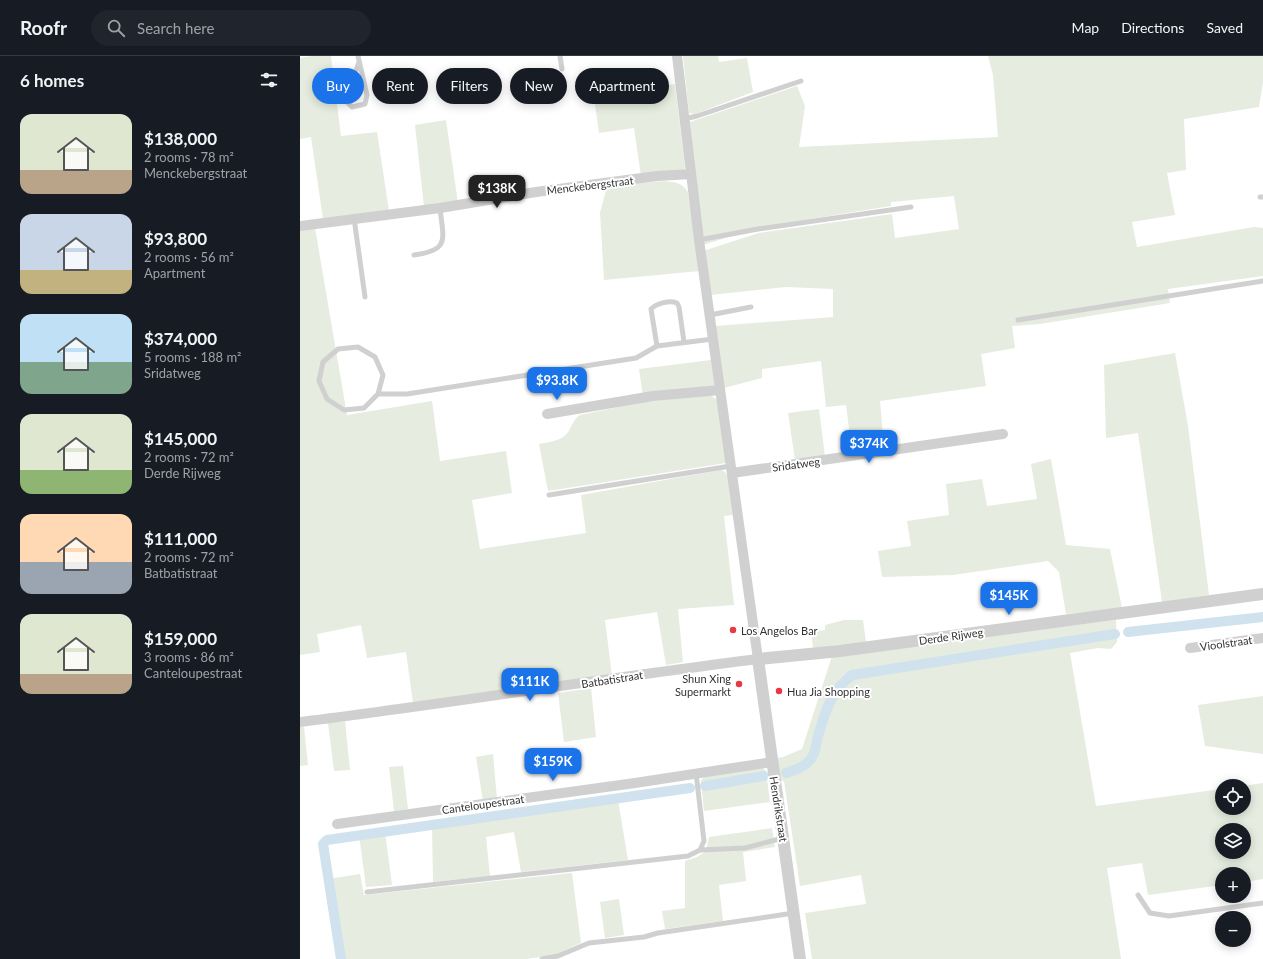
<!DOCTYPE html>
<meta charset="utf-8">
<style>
body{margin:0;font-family:Lato,sans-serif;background:#20242c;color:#f1f3f6;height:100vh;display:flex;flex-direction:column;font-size:15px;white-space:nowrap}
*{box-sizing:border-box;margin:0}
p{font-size:13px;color:#9ea1a6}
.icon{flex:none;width:22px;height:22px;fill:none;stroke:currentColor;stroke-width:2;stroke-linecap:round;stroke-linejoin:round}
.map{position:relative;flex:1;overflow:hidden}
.side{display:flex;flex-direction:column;background:#171b24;width:300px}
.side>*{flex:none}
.hud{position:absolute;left:12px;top:12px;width:380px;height:36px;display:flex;gap:8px}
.buttons{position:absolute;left:915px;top:723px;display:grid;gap:8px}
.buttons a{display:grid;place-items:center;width:36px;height:36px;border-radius:50%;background:#171b24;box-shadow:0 2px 10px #0003;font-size:20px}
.price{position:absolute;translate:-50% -34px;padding:0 9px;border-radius:8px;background:#1a73e8;color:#fff;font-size:13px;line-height:26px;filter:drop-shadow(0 1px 2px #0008)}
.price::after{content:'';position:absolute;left:50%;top:24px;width:12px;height:9px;margin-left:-6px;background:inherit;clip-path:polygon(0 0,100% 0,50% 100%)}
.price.selected{background:#222;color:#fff}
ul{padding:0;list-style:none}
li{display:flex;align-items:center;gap:12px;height:100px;padding:0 20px}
li span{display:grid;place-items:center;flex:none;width:112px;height:80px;border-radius:12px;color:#555}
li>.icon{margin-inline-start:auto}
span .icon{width:48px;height:48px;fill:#fffc;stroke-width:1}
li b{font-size:17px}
h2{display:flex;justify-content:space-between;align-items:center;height:48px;padding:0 20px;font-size:17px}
.pill{padding:0 14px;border-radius:18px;background:#171b24;box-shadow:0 2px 10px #0003;font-size:14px;line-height:36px}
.pill.selected{background:#1a73e8;color:#fff}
header{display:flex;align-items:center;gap:24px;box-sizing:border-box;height:56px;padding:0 20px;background:#171b24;border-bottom:1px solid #363941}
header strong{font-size:19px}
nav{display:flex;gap:22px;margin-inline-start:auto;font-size:14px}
.search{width:280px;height:36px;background:#20242c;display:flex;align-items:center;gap:10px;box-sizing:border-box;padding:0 14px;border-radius:22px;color:#9ea1a6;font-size:15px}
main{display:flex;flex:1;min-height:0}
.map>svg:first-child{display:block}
.green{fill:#e6ecdf;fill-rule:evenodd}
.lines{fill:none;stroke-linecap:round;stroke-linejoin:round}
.canal{stroke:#cfe2ee;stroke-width:10}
.service{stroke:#d0d0d0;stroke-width:5}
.minor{stroke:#d0d0d0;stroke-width:10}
.tertiary{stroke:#d0d0d0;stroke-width:12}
.poi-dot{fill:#e63946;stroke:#fff;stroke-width:1.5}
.labels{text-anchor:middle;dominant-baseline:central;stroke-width:4;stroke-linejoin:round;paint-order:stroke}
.street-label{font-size:11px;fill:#333;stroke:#fff}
.poi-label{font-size:11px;fill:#333;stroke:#fff;text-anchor:start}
</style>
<header>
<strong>Roofr</strong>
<div class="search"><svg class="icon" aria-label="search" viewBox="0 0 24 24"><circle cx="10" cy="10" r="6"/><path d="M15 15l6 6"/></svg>Search here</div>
<nav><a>Map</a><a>Directions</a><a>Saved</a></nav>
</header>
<main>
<section class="side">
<h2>6 homes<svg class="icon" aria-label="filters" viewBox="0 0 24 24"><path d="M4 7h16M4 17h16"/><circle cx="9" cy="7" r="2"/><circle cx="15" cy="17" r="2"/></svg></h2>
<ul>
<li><span style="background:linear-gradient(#dfe7d0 70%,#b9a48a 0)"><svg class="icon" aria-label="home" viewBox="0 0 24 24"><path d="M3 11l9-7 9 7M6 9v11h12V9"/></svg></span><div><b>$138,000</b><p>2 rooms · 78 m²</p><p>Menckebergstraat</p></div></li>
<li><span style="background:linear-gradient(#c9d6e8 70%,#c2b280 0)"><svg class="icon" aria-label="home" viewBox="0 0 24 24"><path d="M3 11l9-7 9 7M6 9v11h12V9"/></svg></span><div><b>$93,800</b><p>2 rooms · 56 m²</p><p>Apartment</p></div></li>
<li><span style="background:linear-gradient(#bfe0f5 60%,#7fa58c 0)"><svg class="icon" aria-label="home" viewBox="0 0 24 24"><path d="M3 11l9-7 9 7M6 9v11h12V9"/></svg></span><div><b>$374,000</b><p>5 rooms · 188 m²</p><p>Sridatweg</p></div></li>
<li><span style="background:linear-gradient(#dfe7d0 70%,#8fb573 0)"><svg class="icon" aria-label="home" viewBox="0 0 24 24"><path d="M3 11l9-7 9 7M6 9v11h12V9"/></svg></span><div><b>$145,000</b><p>2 rooms · 72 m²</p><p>Derde Rijweg</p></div></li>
<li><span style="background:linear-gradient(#ffd9b3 60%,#9aa5b1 0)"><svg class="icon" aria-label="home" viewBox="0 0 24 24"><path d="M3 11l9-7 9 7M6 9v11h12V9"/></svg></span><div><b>$111,000</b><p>2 rooms · 72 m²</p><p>Batbatistraat</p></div></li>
<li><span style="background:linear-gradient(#dfe7d0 75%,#b9a48a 0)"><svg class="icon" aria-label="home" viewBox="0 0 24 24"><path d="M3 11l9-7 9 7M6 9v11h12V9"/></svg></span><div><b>$159,000</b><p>3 rooms · 86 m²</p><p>Canteloupestraat</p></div></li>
</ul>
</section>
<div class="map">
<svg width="963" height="903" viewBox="0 0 963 903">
<rect width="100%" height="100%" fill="#fff"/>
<!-- green -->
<g class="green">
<polygon points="12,0 31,0 41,80 77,76 89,155 23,163 11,81 0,83 0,2"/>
<polygon points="383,0 418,0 419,6 447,2 453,36 395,58 389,57"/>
<polygon points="688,0 963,0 963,26 959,51 884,63 886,114 867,117 875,159 832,166 837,191 954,171 963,172 963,220 868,233 870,247 740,268 712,270 715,292 681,298 686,330 580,345 584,391 552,396 546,349 526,351 521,305 462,313 462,322 424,332 415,270 533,261 533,233 486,231 411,239 404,197 406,194 459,177 592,158 595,182 659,173 654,140 591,146 591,150 460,171 403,189 395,123 390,66 497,30 505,50 499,91 698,81 693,19"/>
<polygon points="375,28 385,111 383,117 341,120 334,72 299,77 294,41"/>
<polygon points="146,64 158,147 124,151 115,69"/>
<path d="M365,125C375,126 382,127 388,136L400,215L304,224L300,157L307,130Z"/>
<polygon points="15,172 47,359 132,345 140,405 206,395 212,437 172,444 180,493 286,477 281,439 421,414 425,416 428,421 433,459 424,460 434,549 378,553 383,606 366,609 357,556 305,564 312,620 113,647 106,596 67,602 61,569 17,578 20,596 0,599 0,175"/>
<polygon points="875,297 888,370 909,539 862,546 838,377 806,382 804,309"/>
<polygon points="411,304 415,332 343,340 339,313"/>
<path d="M395,340H412L417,344L426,407L248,435L239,388C249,386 263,385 269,375C272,369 274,363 280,359L338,347Z"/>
<polygon points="519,353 525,401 495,404 488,357"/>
<polygon points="751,403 766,489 810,493 822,552 766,558 759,516 748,505 653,519 582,521 578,495 611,490 607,465 649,459 646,428 682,423 687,450 737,443 731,408"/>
<polygon points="544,564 563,564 566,586 513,592 511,576 525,574 525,569"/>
<path d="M816,564L817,586L811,593L798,592L770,597L796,750L922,733V752H944L943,730L963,727V823L944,826V818H922V829L848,839L842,807L807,812L821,903H512L505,857L566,848L561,819L500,830L484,725H479L476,702L483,701L502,693L532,600ZM922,774H944V796H922Z"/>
<polygon points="291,632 296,681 264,686 258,637"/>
<polygon points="963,640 963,698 905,690 898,649"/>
<polygon points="45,665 50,714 34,715 28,667"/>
<polygon points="0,671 4,671 8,709 0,710"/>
<polygon points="193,698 197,743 183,745 176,701"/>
<polygon points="103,710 108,753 94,755 89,711"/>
<polygon points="462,711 466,715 470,746 404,755 401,725 405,719"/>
<polygon points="318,744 328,804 221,816 214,776 186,781 190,820 133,826 132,769"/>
<polygon points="472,772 475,791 443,796 446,825 419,829 423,865 365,873 362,855 385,852 385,805 397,801 406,795 409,781"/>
<polygon points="85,776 92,829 66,831 59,779"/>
<polygon points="272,817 281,887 255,899 226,903 41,903 28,823 60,818 64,839"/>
<polygon points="319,843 324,879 305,882 300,846"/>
</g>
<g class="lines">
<!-- canal -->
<g class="canal">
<polyline points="828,576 963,561"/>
<path d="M486,717C495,714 507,710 512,701C516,696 516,686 518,680C525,656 531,635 552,619L815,578"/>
<polyline points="405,730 464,720"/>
<polyline points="41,903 23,788 27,784 390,732"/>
</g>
<!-- service -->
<g class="service">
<polyline points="58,0 67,39 65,48 52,51 48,47 46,42 59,6"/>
<polyline points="260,0 262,13"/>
<polyline points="384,63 397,60 501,25"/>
<polyline points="960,141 963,141"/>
<polyline points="54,162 65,241"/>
<polyline points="399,184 458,173 611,151"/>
<path d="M114,199C151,194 143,183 140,152"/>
<polyline points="410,259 451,251"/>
<polyline points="718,264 963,225"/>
<path d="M357,290L351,253C357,247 370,244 377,247L379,251L384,286"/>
<polyline points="78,338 83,319 75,301 58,291 38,293 23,306 19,325 27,343 44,354 64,352 78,338 107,338 336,302 357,290 413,283"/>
<polyline points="249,439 431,410"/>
<polyline points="400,794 445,792 483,782"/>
<polyline points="67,836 388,800 400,794 404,785 396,717"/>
<polyline points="838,839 850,857 869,860 963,847"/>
<polyline points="242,903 258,900 289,887 344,881 358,877 494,857"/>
</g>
<!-- minor -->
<g class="minor">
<polyline points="0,170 140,152 236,136 357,120 391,118"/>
<polyline points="247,358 353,340 420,334"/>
<polyline points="432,417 703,378"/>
<polyline points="890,592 963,582"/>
<path d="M0,666C153,647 305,622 458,603L399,184L377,0"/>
<polyline points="37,768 335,727 472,706"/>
</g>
<!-- tertiary -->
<polyline class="tertiary" points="500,903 458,603 540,595 963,538"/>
</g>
<!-- markers -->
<g class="poi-dot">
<circle cx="433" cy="574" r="4"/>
<circle cx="439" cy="628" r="4"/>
<circle cx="479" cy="635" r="4"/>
</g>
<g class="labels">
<!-- street labels -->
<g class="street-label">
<text transform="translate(290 129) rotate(-7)">Menckebergstraat</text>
<text transform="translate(496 408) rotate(-8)">Sridatweg</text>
<text transform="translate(651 580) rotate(-8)">Derde Rijweg</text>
<text transform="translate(926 587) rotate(-8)">Vioolstraat</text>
<text transform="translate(312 623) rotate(-9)">Batbatistraat</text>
<text transform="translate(183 748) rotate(-8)">Canteloupestraat</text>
<text transform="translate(479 753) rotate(81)">Hendrikstraat</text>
</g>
<!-- poi labels -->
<g class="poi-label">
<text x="441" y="574">Los Angelos Bar</text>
<text x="431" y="622" text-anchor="end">Shun Xing<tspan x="431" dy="13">Supermarkt</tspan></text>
<text x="487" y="635">Hua Jia Shopping</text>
</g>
</g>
</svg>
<div class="buttons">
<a><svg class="icon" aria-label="locate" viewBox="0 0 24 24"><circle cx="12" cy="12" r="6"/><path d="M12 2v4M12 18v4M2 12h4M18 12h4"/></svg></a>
<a><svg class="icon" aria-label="layers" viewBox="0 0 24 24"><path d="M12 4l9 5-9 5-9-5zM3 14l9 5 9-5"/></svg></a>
<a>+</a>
<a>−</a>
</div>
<b class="price selected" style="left:197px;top:153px">$138K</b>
<b class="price" style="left:257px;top:345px">$93.8K</b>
<b class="price" style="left:569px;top:408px">$374K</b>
<b class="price" style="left:709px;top:560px">$145K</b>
<b class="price" style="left:230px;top:646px">$111K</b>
<b class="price" style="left:253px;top:726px">$159K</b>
<div class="hud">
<a class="pill selected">Buy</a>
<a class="pill">Rent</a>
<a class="pill">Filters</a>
<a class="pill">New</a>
<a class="pill">Apartment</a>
</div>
</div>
</main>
